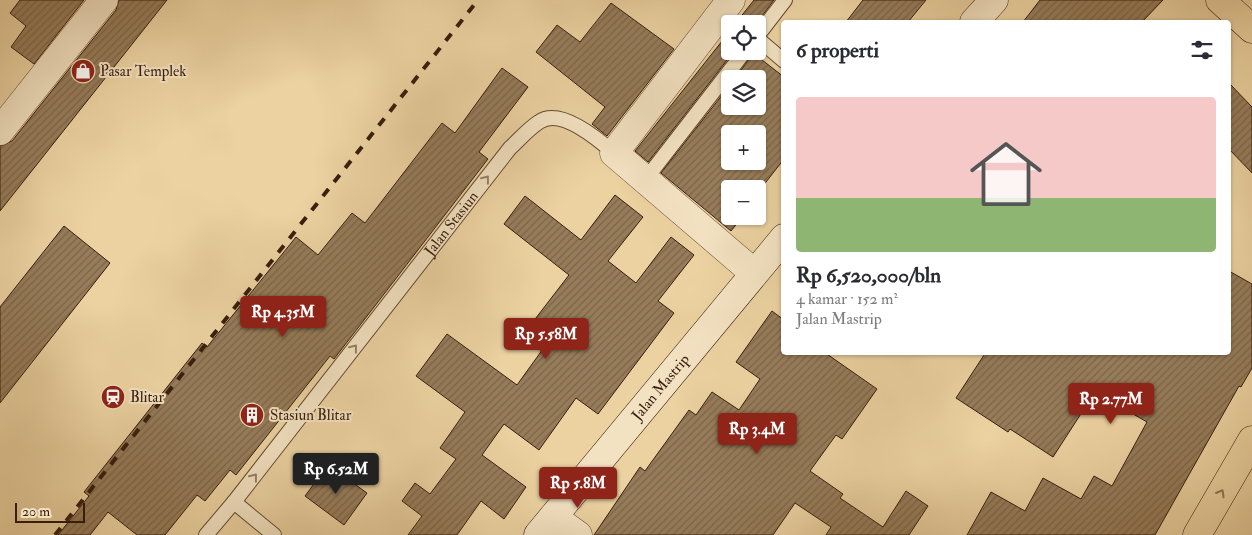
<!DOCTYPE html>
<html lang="id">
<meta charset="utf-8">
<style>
body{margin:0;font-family:"IM FELL Double Pica",serif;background:#f2f2f3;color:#2b2b33;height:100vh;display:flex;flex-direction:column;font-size:19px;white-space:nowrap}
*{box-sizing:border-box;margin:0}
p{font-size:16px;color:#7c7c81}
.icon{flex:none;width:28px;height:28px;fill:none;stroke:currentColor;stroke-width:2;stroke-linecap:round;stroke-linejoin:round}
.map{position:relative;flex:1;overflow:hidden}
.panel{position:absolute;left:781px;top:20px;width:450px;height:335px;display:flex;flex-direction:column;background:#fff;border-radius:5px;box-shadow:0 1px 4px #0004}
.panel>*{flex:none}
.controls{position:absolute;left:721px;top:15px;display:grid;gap:10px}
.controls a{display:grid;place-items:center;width:45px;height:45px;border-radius:5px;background:#fff;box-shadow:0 1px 4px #0004;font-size:25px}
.scale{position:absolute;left:15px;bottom:12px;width:70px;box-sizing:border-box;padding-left:5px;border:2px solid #381e0d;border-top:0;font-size:14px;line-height:18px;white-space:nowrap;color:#381e0d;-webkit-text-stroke:4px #f3e2c2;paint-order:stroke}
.price{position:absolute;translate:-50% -42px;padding:0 11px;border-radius:5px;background:#8f2418;color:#fff;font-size:16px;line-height:32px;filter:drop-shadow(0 1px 2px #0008)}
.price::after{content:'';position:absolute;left:50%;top:30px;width:15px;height:11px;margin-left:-8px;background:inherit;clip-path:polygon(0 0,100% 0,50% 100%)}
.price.active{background:#222;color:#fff}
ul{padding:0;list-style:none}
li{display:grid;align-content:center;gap:10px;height:265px;padding:0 15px}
li span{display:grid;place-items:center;height:155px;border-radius:5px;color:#555}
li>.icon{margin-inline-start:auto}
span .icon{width:90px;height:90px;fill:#fffc;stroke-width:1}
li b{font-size:21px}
h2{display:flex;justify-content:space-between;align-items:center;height:60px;padding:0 15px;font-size:21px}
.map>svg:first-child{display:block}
.building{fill:url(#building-hatch);stroke:#381e0d;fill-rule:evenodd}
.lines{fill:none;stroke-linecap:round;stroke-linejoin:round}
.service-casing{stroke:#654b32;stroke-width:16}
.minor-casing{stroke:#654b32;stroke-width:29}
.tertiary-casing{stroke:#654b32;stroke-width:29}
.secondary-casing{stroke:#381e0d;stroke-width:29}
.primary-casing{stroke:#381e0d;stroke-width:29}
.service{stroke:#f3e2c2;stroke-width:14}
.minor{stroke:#f3e2c2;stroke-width:28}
.tertiary{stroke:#f3e2c2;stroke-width:28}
.secondary{stroke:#f3e2c2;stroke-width:28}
.primary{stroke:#ecd2a1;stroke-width:28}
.rail{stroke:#381e0d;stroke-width:4;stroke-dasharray:9 9;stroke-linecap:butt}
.oneway{stroke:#968068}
.oneway2{stroke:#927857}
.labels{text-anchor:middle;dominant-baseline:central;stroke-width:4;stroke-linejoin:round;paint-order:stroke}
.poi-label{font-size:15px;fill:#381e0d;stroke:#f3e2c2;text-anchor:start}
.street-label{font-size:15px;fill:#381e0d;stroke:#f3e2c2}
</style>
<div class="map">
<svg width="1252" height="535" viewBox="0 0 1252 535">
<defs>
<pattern id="building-hatch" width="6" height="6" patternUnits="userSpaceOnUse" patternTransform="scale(1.25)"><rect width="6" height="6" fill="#967c5a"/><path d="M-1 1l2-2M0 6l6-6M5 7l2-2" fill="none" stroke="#7b6549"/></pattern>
</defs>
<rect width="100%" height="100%" fill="#ecd2a1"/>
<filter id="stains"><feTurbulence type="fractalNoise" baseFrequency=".004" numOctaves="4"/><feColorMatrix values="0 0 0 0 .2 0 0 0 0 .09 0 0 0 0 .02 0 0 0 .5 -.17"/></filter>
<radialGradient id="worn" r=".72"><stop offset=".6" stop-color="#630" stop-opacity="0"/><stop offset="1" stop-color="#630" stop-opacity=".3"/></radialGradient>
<!-- building -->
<g class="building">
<polygon points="20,0 84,0 34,64 11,47 26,26 10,13"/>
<polygon points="119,0 167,0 0,211 0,146 12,141 116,10"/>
<polygon points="754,0 774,0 756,24 735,24"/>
<polygon points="863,0 926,0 908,22 846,22"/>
<polygon points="1040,0 1163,0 1142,22 1023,22"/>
<polygon points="611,3 674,49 607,136 592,124 605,107 536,52 557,25 580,42"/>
<polygon points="730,31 730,51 734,51 648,162 635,151"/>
<path d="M753,53L784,77V159L759,191L761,193L758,198V189H730V216H743L731,231L661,173L730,85V106H758V79H735ZM730,134H758V161H730Z"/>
<polygon points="502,68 528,87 479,152 488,159 334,359 330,356 236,475 230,470 205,501 197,495 165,535 137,535 108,512 90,535 58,535 89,496 84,492 202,343 207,347 296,237 318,255 352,213 365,223 442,123 455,133"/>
<polygon points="1229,83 1252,107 1252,173 1229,149"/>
<polygon points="615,195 643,217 608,261 636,283 671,237 694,255 658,301 674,313 598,414 576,398 539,450 504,424 482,455 526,487 504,519 481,501 457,535 408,535 422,516 402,501 415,483 430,494 456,459 440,448 465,412 416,376 447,334 517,385 548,342 529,327 569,275 504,224 525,196 581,240"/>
<polygon points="64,226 110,263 0,403 0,307"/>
<polygon points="1229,271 1252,284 1252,368 1241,387 1239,386 1155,535 967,535 991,492 1025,511 1043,478 1081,499 1094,476 1112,486 1147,422 1095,392 1053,457 1010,429 1008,432 956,398 986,352 1229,352"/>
<polygon points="772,311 784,320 784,352 824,352 877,389 842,439 836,435 810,471 843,494 840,498 883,527 906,491 928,506 909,535 826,535 831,527 795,503 773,535 594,535 640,467 645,471 689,410 696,415 712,392 739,410 760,379 736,362"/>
<polygon points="328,465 367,493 344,525 305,496"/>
</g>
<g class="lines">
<!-- service casing -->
<g class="service-casing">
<g id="service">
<polyline points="758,35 785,0"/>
<polyline points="758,39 784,61"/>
<polyline points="645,180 745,51"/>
<polyline points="206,535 234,502"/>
<path id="s1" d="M274,535L234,502L510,148C519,140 528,129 539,122C560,107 598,139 614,153"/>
</g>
</g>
<!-- minor casing -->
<g class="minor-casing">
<g id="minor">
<polyline points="731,0 614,153 753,272"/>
<polyline points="0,131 104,0"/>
</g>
</g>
<!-- tertiary casing -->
<g class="tertiary-casing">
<polyline id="tertiary" points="553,517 578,535"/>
</g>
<!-- secondary casing -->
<g class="secondary-casing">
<g id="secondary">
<polyline points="974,22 994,0"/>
<path id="s2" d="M538,535L784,238"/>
</g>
</g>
<!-- primary casing -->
<g class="primary-casing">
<g id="primary">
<polyline points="1220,0 1252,29"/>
<polyline points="1197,535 1252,440"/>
</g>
</g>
<!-- service -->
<use href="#service" class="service"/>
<!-- minor -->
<use href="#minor" class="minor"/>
<!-- tertiary -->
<use href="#tertiary" class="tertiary"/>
<!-- secondary -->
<use href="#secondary" class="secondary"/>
<!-- primary -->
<use href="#primary" class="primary"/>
<!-- rail -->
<polyline class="rail" points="55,535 478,0"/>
</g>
<!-- one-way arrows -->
<defs><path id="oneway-chevron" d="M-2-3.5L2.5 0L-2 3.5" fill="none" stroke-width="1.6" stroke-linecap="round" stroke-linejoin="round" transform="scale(1.25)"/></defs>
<g class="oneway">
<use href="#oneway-chevron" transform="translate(486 179) rotate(-52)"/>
<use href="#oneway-chevron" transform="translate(354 348) rotate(-52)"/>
<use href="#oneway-chevron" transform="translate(254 477) rotate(-52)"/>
</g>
<use class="oneway2" href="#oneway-chevron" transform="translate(1221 493) rotate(-60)"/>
<!-- icons -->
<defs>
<g id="shop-disc" transform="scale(1.25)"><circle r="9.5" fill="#8f2418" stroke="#f3e2c2"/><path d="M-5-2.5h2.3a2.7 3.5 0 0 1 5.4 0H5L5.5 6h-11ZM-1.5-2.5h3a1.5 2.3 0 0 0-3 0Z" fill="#fff"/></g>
<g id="station-disc" transform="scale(1.25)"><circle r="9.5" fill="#8f2418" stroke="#f3e2c2"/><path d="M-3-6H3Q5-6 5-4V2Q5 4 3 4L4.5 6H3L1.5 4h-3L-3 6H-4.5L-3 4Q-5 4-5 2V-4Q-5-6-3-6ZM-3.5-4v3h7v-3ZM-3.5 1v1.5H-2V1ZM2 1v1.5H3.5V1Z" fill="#fff"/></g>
<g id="building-disc" transform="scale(1.25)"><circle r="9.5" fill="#8f2418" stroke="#f3e2c2"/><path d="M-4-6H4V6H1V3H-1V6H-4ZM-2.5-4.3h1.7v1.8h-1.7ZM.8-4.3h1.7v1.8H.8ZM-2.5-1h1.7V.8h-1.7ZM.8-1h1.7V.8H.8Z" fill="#fff"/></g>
</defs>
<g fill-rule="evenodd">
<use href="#shop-disc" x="83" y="71"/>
<use href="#station-disc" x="113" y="397"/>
<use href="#building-disc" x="252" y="415"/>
</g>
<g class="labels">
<!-- poi labels -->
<g class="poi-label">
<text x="100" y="71">Pasar Templek</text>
<text x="130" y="397">Blitar</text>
<text x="270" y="415">Stasiun Blitar</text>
</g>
<!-- street labels -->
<g class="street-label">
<text stroke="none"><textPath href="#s1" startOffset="405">Jalan Stasiun</textPath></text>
<text stroke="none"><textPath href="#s2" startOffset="192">Jalan Mastrip</textPath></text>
</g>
</g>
<rect width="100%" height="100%" filter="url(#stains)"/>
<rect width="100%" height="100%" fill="url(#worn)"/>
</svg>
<div class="controls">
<a><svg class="icon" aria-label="locate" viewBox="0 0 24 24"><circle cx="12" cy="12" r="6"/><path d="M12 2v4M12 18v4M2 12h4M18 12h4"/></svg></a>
<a><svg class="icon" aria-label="layers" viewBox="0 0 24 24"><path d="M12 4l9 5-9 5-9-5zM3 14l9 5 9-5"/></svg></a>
<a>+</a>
<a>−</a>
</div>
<div class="scale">20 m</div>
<b class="price" style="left:283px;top:338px">Rp 4.35M</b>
<b class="price" style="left:546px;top:360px">Rp 5.58M</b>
<b class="price" style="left:1111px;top:425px">Rp 2.77M</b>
<b class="price" style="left:757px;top:455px">Rp 3.4M</b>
<b class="price active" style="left:336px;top:495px">Rp 6.52M</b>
<b class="price" style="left:578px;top:509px">Rp 5.8M</b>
<section class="panel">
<h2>6 properti<svg class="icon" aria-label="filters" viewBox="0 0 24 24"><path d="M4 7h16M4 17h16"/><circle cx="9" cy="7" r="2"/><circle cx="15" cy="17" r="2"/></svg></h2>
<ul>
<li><span style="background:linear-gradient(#f6c9c9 65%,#8fb573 0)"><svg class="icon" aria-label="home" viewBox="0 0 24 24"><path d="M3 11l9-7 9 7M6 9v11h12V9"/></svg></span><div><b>Rp 6,520,000/bln</b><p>4 kamar · 152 m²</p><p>Jalan Mastrip</p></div></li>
</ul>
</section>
</div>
